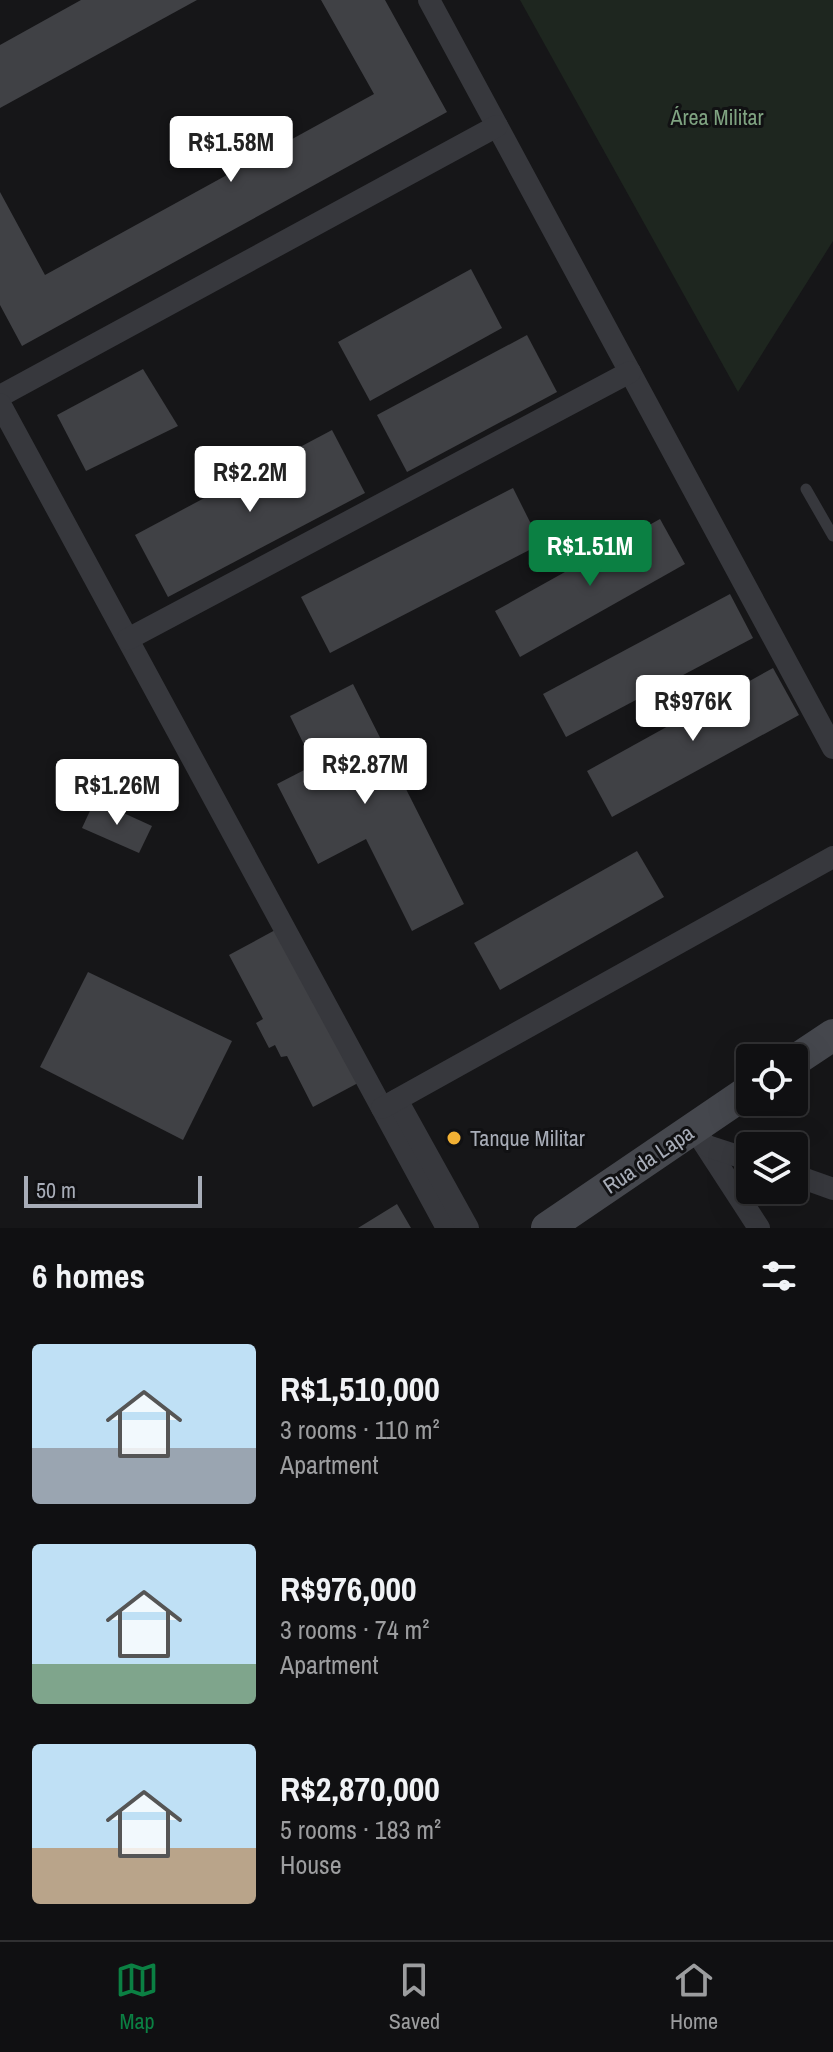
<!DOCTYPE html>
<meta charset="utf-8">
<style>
body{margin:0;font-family:"Archivo Narrow",sans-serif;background:#19191b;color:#f1f3f6;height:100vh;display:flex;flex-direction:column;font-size:30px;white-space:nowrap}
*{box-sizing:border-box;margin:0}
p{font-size:26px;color:#9c9d9f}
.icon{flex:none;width:44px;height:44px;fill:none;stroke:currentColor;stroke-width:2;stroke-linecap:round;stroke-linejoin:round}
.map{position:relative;height:1228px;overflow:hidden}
.details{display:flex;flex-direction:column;background:#101012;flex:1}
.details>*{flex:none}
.controls{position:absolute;left:736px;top:1044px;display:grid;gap:16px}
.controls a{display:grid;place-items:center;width:72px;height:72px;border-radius:8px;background:#101012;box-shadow:0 8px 32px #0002,0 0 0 2px #303032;font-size:40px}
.scale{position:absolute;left:24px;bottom:20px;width:178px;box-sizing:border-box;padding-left:8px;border:4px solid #a8adb8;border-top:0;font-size:22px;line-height:28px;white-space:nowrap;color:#a8adb8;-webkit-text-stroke:6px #111113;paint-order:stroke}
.price{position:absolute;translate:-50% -68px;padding:0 18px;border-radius:8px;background:#fff;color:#222;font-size:26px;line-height:52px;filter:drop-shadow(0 2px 4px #0008)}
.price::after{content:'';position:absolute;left:50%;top:48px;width:24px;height:18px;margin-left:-12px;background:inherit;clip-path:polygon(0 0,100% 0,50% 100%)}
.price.selected{background:#0b8043;color:#fff}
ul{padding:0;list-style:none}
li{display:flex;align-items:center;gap:24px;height:200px;padding:0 32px}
li span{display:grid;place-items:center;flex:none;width:224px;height:160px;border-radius:8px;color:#555}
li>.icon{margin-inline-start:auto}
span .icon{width:96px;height:96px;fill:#fffc;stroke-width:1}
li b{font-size:34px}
h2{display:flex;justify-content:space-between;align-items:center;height:96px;padding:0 32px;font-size:34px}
.tab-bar{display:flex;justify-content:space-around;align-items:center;height:112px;border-top:2px solid #303032;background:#101012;font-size:22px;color:#9c9d9f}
.tab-bar a{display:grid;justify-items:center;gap:4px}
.tab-bar .selected{color:#0b8043}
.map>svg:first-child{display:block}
.green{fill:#1e261f}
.building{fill:#404145}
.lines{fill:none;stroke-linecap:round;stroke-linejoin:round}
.service{stroke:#37383d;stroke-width:11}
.minor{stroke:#37383d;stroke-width:22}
.secondary{stroke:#45474d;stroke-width:32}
.poi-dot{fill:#f2b134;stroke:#111113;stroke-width:3}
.labels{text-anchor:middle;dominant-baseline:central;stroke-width:6;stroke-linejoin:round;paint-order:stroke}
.park-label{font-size:22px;fill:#7fa381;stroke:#111113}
.poi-label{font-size:22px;fill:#a8adb8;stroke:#111113;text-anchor:start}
.street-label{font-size:22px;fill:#a8adb8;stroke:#111113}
</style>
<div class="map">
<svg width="833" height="1228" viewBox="0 0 833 1228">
<rect width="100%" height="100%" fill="#161618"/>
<!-- green -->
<polygon class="green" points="520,0 833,0 833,241 738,392"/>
<!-- building -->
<g class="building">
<polygon points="81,0 197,0 0,108 0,45"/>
<polygon points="321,0 385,0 447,112 22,346 0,305 0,192 45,275 374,94"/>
<polygon points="471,269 502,328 370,401 338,342"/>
<polygon points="527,335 557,392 407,472 377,415"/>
<polygon points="143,369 178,426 86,471 57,415"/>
<polygon points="332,430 365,493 168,597 135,535"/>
<polygon points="513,488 541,544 330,653 301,597"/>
<polygon points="660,519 685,564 520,657 495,611"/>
<polygon points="730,594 753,638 566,737 543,694"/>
<polygon points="773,668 799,715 612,817 587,771"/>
<polygon points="353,684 464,904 412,931 366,839 318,864 277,784 314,765 290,716"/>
<polygon points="95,800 152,826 139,853 82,828"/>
<polygon points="637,851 664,897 500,990 474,943"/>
<polygon points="277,929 358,1083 313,1107 287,1056 281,1057 275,1045 269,1048 256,1023 263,1019 229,955"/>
<polygon points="88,972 232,1041 183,1140 40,1067"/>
<polygon points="397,1204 411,1228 358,1228"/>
</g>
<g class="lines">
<!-- service -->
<polyline class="service" points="806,489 833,536"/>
<!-- minor -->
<g class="minor">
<polyline points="429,0 833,748"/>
<polyline points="0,396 497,126"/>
<polyline points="0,404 447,1228"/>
<polyline points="128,639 630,372"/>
<polyline points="397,1100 468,1228"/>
<polyline points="382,1108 833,857"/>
<polyline points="694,1128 759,1228"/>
<polyline points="707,1146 750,1160"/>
<polyline points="794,1175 833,1189"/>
</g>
<!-- secondary -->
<g class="secondary">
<polyline points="794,1061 833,1035"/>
<polyline points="547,1228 750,1090"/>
</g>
</g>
<!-- markers -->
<circle class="poi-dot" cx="454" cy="1138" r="8"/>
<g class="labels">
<!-- park labels -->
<g class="park-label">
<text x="717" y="117">Área Militar</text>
</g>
<!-- poi labels -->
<g class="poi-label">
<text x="470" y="1138">Tanque Militar</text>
</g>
<!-- street labels -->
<g class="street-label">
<text transform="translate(648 1159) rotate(-34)">Rua da Lapa</text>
</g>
</g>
</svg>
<div class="controls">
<a><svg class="icon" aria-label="locate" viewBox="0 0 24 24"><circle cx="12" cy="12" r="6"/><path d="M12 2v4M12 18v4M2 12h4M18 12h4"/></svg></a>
<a><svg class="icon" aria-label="layers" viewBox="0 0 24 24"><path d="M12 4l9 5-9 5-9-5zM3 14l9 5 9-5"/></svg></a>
</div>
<div class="scale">50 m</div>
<b class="price" style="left:231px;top:184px">R$1.58M</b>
<b class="price" style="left:250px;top:514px">R$2.2M</b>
<b class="price selected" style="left:590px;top:588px">R$1.51M</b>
<b class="price" style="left:693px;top:743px">R$976K</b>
<b class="price" style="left:365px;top:806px">R$2.87M</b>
<b class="price" style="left:117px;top:827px">R$1.26M</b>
</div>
<section class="details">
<h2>6 homes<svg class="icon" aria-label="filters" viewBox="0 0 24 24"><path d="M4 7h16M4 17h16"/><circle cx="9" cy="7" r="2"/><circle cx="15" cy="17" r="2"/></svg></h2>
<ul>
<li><span style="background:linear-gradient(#bfe0f5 65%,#9aa5b1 0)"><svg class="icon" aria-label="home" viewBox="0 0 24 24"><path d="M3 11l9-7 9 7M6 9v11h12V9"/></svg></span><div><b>R$1,510,000</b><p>3 rooms · 110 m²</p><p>Apartment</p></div></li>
<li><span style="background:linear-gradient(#bfe0f5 75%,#7fa58c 0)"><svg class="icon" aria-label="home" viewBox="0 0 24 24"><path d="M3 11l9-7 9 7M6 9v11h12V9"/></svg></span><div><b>R$976,000</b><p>3 rooms · 74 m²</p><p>Apartment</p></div></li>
<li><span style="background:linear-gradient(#bfe0f5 65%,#b9a48a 0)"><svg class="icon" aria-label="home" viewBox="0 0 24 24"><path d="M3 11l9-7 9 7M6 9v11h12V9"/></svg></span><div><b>R$2,870,000</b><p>5 rooms · 183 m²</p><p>House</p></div></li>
</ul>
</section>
<nav class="tab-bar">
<a class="selected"><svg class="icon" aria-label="map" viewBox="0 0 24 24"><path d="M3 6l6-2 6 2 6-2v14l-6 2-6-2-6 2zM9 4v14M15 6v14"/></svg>Map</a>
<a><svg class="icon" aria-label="saved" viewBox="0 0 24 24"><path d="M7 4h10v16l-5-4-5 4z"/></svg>Saved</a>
<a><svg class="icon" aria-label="home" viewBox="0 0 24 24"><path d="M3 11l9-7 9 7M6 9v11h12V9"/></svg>Home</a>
</nav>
